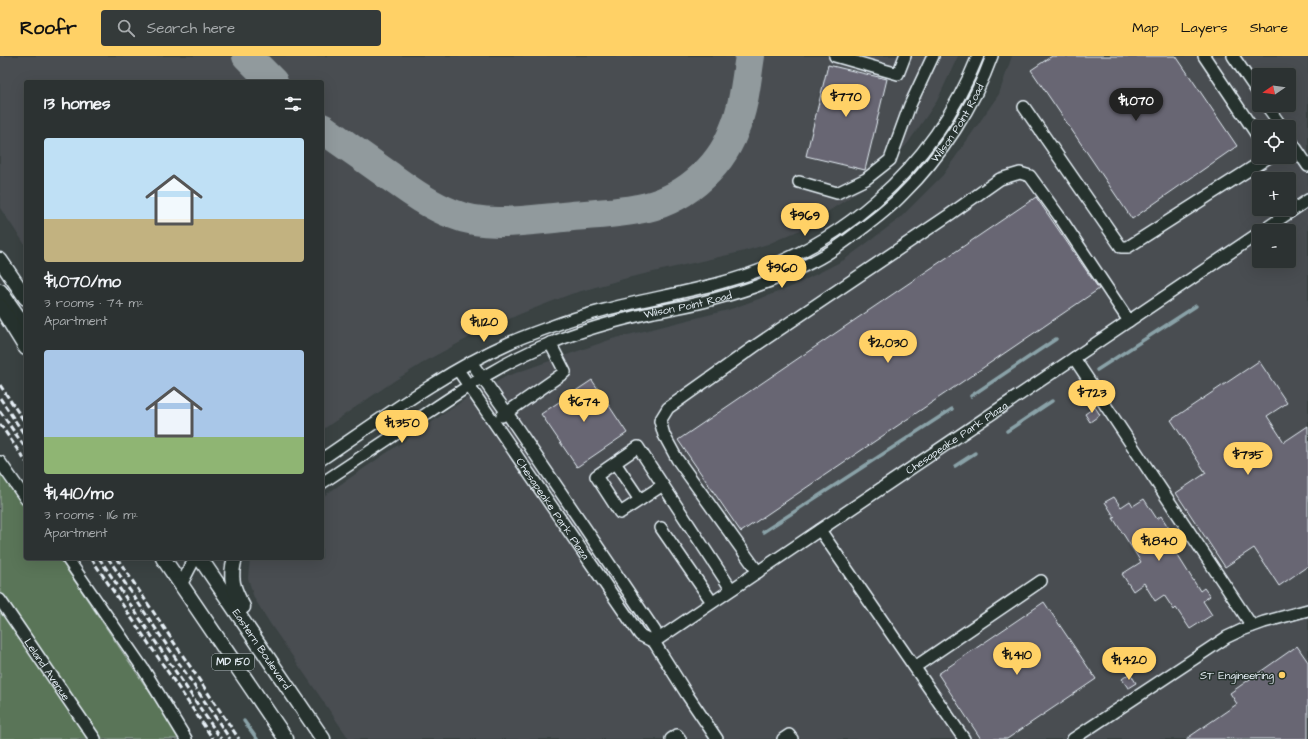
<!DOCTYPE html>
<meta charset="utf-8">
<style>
body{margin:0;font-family:"Architects Daughter",sans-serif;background:#343a3a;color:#f1f3f6;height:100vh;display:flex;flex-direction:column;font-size:15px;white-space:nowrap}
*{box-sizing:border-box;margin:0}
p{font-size:13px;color:#a6aaac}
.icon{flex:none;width:22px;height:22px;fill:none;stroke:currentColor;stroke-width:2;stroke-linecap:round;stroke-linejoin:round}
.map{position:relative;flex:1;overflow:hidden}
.details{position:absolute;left:24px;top:24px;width:300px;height:480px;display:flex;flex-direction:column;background:#2c3232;border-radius:4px;box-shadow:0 4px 16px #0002,0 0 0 1px #484d4d}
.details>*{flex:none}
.needle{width:26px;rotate:257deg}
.tools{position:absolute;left:1252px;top:12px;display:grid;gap:8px}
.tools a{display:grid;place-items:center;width:44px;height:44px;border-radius:4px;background:#2c3232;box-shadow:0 4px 16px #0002,0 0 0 1px #484d4d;font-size:20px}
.price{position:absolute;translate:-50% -34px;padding:0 9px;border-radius:14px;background:#ffd166;color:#111;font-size:13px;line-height:26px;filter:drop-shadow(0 1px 2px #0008)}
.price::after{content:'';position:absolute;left:50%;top:24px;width:12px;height:9px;margin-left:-6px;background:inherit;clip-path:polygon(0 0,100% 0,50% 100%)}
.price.active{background:#222;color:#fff}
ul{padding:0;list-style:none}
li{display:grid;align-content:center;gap:8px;height:212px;padding:0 20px}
li span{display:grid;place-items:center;height:124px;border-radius:4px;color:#555}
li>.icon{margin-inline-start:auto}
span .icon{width:72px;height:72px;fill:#fffc;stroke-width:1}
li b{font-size:17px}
h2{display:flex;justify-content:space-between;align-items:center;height:48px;padding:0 20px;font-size:17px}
header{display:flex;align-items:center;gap:24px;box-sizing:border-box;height:56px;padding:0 20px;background:#ffd166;color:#111}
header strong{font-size:19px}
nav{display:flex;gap:22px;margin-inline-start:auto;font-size:14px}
.search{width:280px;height:36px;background:#343a3a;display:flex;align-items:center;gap:10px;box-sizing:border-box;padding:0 14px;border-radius:4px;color:#a6aaac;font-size:15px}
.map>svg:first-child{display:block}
.built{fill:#484d51;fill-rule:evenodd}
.green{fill:#5a7459;stroke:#a1b2a8}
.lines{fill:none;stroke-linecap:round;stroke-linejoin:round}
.stream{stroke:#8aa2a8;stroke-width:3.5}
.taxiway{stroke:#919a9d;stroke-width:30}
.building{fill:#686673;stroke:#e8f1f8}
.minor-casing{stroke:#e8f1f8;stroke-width:14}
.major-casing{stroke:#e8f1f8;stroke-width:17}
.minor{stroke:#26332d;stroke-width:11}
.major{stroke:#26332d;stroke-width:14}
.rail{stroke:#e8f1f8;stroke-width:3;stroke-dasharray:6 3;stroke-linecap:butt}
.poi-dot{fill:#ffd166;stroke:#26332d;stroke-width:1.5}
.labels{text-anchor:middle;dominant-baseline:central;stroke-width:3;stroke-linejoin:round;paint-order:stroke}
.shield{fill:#26332d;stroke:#aeb8bb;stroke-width:1}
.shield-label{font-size:10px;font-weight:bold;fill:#e8f1f8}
.street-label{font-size:11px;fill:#e8f1f8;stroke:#26332d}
.poi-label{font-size:11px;fill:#e8f1f8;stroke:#26332d;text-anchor:end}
</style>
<header>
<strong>Roofr</strong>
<div class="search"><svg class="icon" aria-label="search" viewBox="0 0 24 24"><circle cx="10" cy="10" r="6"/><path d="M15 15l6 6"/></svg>Search here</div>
<nav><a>Map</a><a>Layers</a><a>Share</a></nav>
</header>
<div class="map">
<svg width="1308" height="683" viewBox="0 0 1308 683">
<rect width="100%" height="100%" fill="#3a4242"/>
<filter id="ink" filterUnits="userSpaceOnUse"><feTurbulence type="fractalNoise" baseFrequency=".025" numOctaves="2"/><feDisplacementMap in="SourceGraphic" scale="8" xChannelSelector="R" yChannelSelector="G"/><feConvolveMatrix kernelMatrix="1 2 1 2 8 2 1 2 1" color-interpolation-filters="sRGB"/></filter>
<g filter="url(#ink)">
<!-- built -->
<g class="built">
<polygon points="0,0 958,0 937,45 908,87 867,130 800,174 768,188 741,196 627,222 571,238 520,258 472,280 431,302 394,325 322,374 322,26 26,26 26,190 0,152"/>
<path d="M1012,0H1308V683H349L271,569L254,542L248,522L250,502H322V441L464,344L507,320L612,283L728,254L789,232L844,204L899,163L943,119L999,38ZM1259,19H1289V49H1259ZM1259,71H1289V101H1259ZM1259,123H1289V153H1259ZM1259,175H1289V205H1259Z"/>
</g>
<!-- green -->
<polygon class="green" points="0,415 26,453 26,502 59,502 181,683 0,683"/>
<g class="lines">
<!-- stream -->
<g class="stream">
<polyline points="1097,314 1196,250"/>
<polyline points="971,340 1056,283"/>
<polyline points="1007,375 1052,345"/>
<polyline points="955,410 975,397"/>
<polyline points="763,476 952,353"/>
<polyline points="244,665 257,683"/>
</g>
<!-- taxiway -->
<g class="taxiway">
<polyline points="247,0 273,26"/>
<path d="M322,72C344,88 366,103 388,119C409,134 429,149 453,158C486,172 529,164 563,161C588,158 614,158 638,153C681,146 719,114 734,74C744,51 746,25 750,0"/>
</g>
</g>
<!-- building -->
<g class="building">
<polygon points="1052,0 1176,0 1237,90 1132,163 1031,14"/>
<polygon points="828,9 887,23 865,114 806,100"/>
<polygon points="1036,141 1099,233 741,476 678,384"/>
<polygon points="1259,305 1287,347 1267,360 1284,386 1308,370 1308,510 1279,530 1254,492 1225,511 1176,437 1206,417 1171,364"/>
<polygon points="592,324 627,377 577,411 541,358"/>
<polygon points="1095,351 1100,359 1090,366 1085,358"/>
<polygon points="1114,441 1121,451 1130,445 1133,450 1144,443 1157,463 1161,460 1174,480 1168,484 1200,535 1204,532 1210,540 1203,545 1212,559 1190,573 1176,552 1174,554 1164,539 1155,545 1144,527 1133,535 1122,518 1141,506 1113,462 1115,462 1105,446"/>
<polygon points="1044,546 1096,623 1007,683 981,683 938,618"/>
<polygon points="1297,590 1308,606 1308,683 1186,683 1237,648 1230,637"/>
<polygon points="1130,617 1136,627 1128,632 1122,623"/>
</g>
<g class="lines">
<!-- minor casing -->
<g class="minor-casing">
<g id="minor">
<polyline points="835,0 898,18 905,0"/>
<polyline points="1204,0 1259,82"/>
<polyline points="1233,0 1259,38"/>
<polyline points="1266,49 1282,71"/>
<polyline points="1024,51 1121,191 1128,191 1269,101"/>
<polyline points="1289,82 1308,110"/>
<polyline points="799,126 837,137 866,123 890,104 910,49 933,0"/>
<polyline points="1262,175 1308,144"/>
<polyline points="1074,302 1252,570"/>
<polyline points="471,306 507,357 655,575 654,586"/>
<path id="s1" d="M458,314L640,579L654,586L688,640L717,683"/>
<polyline points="502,360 565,316 550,287"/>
<path d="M322,403C381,363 444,316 509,287C522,281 536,276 550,271C605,250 664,242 720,227C838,196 933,113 978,0"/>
<polyline points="0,406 26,443"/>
<polyline points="615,407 640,444"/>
<path id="s2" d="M322,427C358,403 393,380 429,356C468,330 507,304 551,287C584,273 619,264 654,256C674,252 694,249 714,243C749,234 782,222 814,205C830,197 845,186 859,175C874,164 890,152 903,138C941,101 974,50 992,0"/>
<polyline points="663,429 620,457 596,420 638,391 731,533"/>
<polyline points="661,472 712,546"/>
<polyline points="820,474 964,683"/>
<polyline points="67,502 144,614 186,683"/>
<polyline points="758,516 677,403 664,379 660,365 668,352 758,288 949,159 1000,123 1020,117 1030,120 1059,160 1129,265"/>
<polyline points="181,529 195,502"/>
<path id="s3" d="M0,544L95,683"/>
<path id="s4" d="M654,586L1259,177"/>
<polyline points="915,611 1041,525"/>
<polyline points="671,683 677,679 680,683"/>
<polyline points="783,683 789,679 792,683"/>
<polyline points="1073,683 1227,581 1242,574 1264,566 1308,554"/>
</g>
</g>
<!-- major casing -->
<g class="major-casing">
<g id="major">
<polyline points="0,204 26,242"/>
<polyline points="0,235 26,272"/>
<polyline points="0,250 26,292"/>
<polyline points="163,502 286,683"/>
<path id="s5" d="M200,502L323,683"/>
<path d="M235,502C229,522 233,533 243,551"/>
</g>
</g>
<!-- minor -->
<use href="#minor" class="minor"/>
<!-- major -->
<use href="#major" class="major"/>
<!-- rail -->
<g class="rail">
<polyline points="0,329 26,368"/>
<polyline points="0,342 26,381"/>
<polyline points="0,355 26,393"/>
<polyline points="0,368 26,406"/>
<polyline points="91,502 213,683"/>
<polyline points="99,502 221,683"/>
<polyline points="108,502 230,683"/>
<polyline points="117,502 239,683"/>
</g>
</g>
</g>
<!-- markers -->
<circle class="poi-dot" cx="1282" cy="619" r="4"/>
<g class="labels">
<!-- shield labels -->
<rect class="shield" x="212" y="598" width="42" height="16" rx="3"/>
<g class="shield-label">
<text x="233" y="606">MD 150</text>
</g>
<!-- street labels -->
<g class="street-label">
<text stroke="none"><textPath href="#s2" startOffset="747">Wilson Point Road</textPath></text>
<text stroke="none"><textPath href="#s2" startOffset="411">Wilson Point Road</textPath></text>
<text stroke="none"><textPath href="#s4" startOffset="365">Chesapeake Park Plaza</textPath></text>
<text stroke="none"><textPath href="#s1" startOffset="168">Chesapeake Park Plaza</textPath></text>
<text stroke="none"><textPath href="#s5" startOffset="110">Eastern Boulevard</textPath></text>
<text stroke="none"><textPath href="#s3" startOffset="84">Leland Avenue</textPath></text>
</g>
<!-- poi labels -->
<g class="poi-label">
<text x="1274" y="619">ST Engineering</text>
</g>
</g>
</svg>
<div class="tools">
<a><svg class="needle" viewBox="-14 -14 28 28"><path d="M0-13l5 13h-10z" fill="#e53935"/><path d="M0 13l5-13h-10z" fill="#a6aaac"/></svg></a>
<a><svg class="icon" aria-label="locate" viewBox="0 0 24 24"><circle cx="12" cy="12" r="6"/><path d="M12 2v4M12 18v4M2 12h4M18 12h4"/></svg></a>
<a>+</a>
<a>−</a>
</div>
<b class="price" style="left:846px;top:62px">$770</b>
<b class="price active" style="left:1136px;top:66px">$1,070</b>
<b class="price" style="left:805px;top:181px">$969</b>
<b class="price" style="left:782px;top:233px">$960</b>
<b class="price" style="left:484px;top:287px">$1,120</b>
<b class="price" style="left:888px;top:308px">$2,030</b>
<b class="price" style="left:1092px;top:358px">$723</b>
<b class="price" style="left:584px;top:367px">$674</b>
<b class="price" style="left:402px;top:388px">$1,350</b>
<b class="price" style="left:1248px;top:420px">$735</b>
<b class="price" style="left:1159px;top:506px">$1,840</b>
<b class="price" style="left:1017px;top:620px">$1,410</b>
<b class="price" style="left:1129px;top:625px">$1,420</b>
<section class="details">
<h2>13 homes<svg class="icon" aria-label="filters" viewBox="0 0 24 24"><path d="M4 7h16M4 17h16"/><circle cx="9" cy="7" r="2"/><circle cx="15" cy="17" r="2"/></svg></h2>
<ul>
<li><span style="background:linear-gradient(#bfe0f5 65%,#c2b280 0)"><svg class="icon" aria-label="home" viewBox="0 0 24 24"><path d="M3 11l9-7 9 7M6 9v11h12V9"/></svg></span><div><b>$1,070/mo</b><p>3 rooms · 74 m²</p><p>Apartment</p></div></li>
<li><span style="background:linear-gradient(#a9c7e8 70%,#8fb573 0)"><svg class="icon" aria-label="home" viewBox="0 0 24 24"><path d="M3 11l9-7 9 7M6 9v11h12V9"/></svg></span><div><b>$1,410/mo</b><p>3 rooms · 116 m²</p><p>Apartment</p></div></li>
</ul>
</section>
</div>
